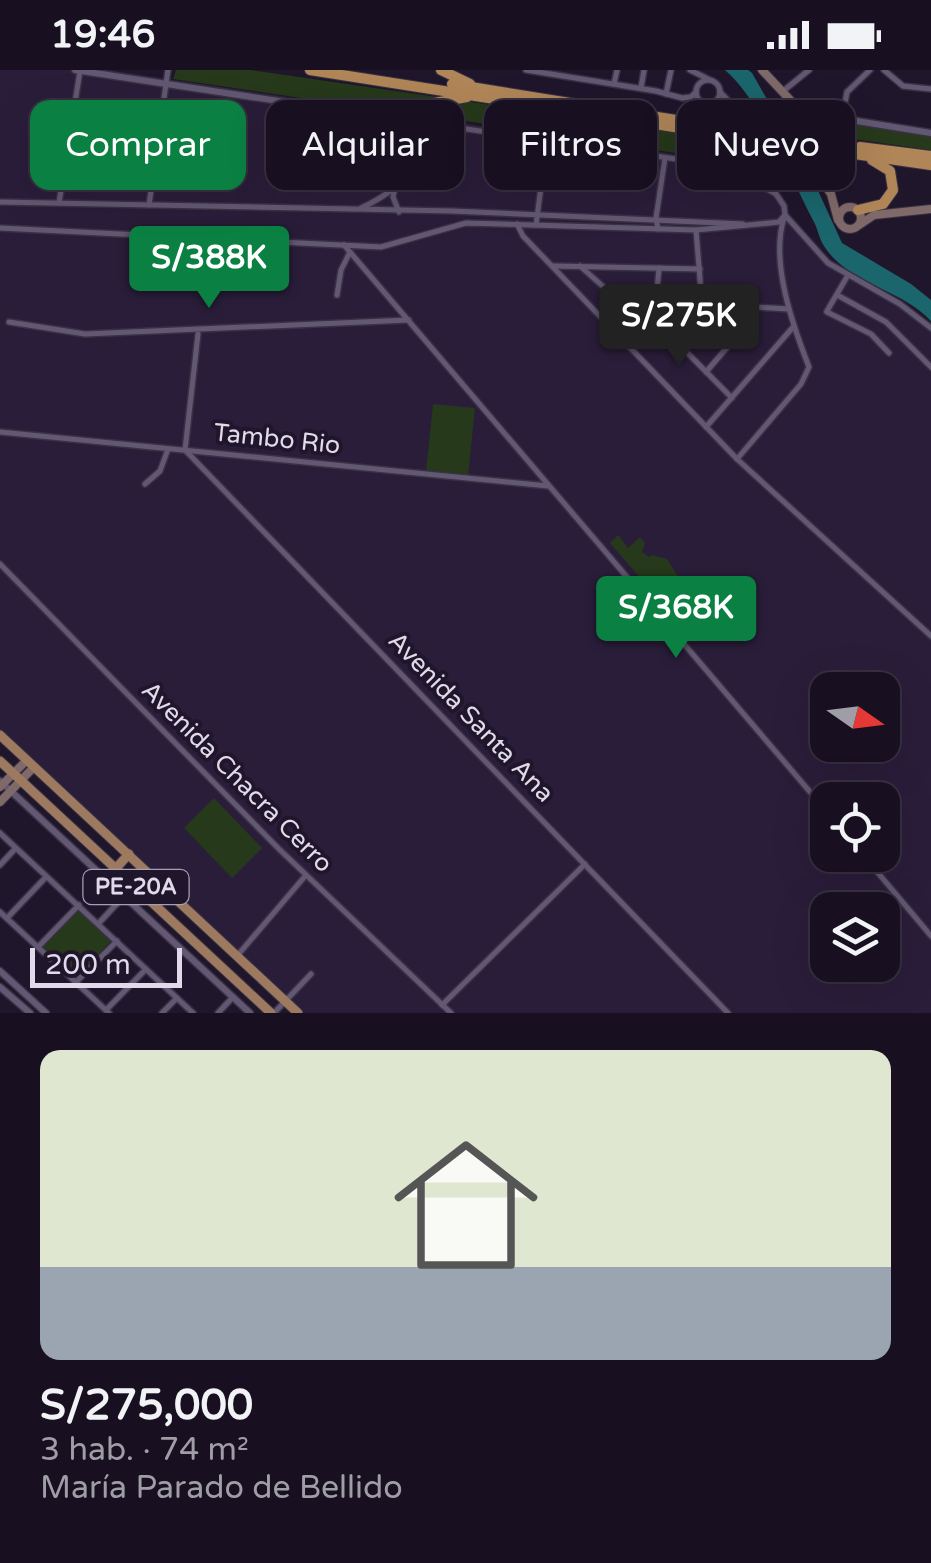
<!DOCTYPE html>
<html lang="es">
<meta charset="utf-8">
<style>
body{margin:0;font-family:"Varela Round",sans-serif;background:#21192a;color:#f1f3f6;height:100vh;display:flex;flex-direction:column;font-size:38px;white-space:nowrap}
*{box-sizing:border-box;margin:0}
p{font-size:32px;color:#9f9da5}
.icon{flex:none;width:55px;height:55px;fill:none;stroke:currentColor;stroke-width:2;stroke-linecap:round;stroke-linejoin:round}
.map{position:relative;height:943px;overflow:hidden}
.panel{display:flex;flex-direction:column;background:#181021;flex:1}
.panel>*{flex:none}
.hud{position:absolute;left:30px;top:30px;width:872px;height:90px;display:flex;gap:20px}
.needle{width:65px;rotate:104deg}
.buttons{position:absolute;left:810px;top:602px;display:grid;gap:20px}
.buttons a{display:grid;place-items:center;width:90px;height:90px;border-radius:20px;background:#181021;box-shadow:0 10px 40px #0002,0 0 0 2px #36303f;font-size:50px}
.scale{position:absolute;left:30px;bottom:25px;width:152px;box-sizing:border-box;padding-left:10px;border:5px solid #e0daea;border-top:0;font-size:28px;line-height:35px;white-space:nowrap;color:#e0daea;-webkit-text-stroke:8px #20162c;paint-order:stroke}
.price{position:absolute;translate:-50% -85px;padding:0 22px;border-radius:10px;background:#0b8043;color:#fff;font-size:32px;line-height:65px;filter:drop-shadow(0 2px 5px #0008)}
.price::after{content:'';position:absolute;left:50%;top:60px;width:30px;height:22px;margin-left:-15px;background:inherit;clip-path:polygon(0 0,100% 0,50% 100%)}
.price.active{background:#222;color:#fff}
ul{padding:0;list-style:none}
li{display:grid;align-content:center;gap:20px;height:530px;padding:0 40px}
li span{display:grid;place-items:center;height:310px;border-radius:20px;color:#555}
li>.icon{margin-inline-start:auto}
span .icon{width:180px;height:180px;fill:#fffc;stroke-width:1}
li b{font-size:42px}
.pill{padding:0 35px;border-radius:20px;background:#181021;box-shadow:0 10px 40px #0002,0 0 0 2px #36303f;font-size:35px;line-height:90px}
.pill.active{background:#0b8043;color:#fff}
.status{display:flex;justify-content:space-between;align-items:center;height:70px;padding:0 50px;background:#181021;direction:ltr}
.status svg{height:28px;fill:currentColor}
.map>svg:first-child{display:block}
.built{fill:#2a1d3a;fill-rule:evenodd}
.green{fill:#26391a}
.water{fill:#1b666d}
.lines{fill:none;stroke-linecap:round;stroke-linejoin:round}
.minor-casing{stroke:#393243;stroke-width:8}
.tertiary-casing{stroke:#393243;stroke-width:9}
.secondary-casing{stroke:#393243;stroke-width:10}
.primary-casing{stroke:#393243;stroke-width:11}
.trunk-casing{stroke:#393243;stroke-width:12}
.minor{stroke:#635873;stroke-width:5}
.tertiary{stroke:#635873;stroke-width:6}
.secondary{stroke:#806969;stroke-width:8}
.primary{stroke:#9d7a5f;stroke-width:9}
.trunk{stroke:#b08658;stroke-width:10}
.trunk-bridge-casing{stroke:#393243;stroke-width:12;stroke-linecap:butt}
.trunk-bridge{stroke:#b08658;stroke-width:10}
.labels{text-anchor:middle;dominant-baseline:central;stroke-width:8;stroke-linejoin:round;paint-order:stroke}
.shield{fill:#20162c;stroke:#a69fb1;stroke-width:2.5}
.shield-label{font-size:22px;font-weight:bold;fill:#e0daea}
.street-label{font-size:25px;fill:#e0daea;stroke:#20162c}
</style>
<div class="status"><b>19:46</b><svg viewBox="0 0 49 12"><path d="M0 12V9h3v3zM5 12V6h3v6zM10 12V3h3v9zM15 12V0h3v12zM26 1h20v11H26zM47 4h2v5h-2z"/></svg></div>
<div class="map">
<svg width="931" height="943" viewBox="0 0 931 943">
<rect width="100%" height="100%" fill="#20162c"/>
<!-- built -->
<path class="built" d="M0,0H108L681,85L728,100L775,125L820,183L914,240L931,255V943H305L0,660ZM828,620H882V675H828ZM828,730H882V785H828ZM828,840H882V895H828Z"/>
<!-- green -->
<g class="green">
<polygon points="176,0 250,0 444,28 389,41 173,9"/>
<path d="M471,32L755,74V82C737,101 704,91 682,84L406,42Z"/>
<polygon points="799,49 816,52 833,49 931,65 931,80 797,61"/>
<polygon points="433,334 475,338 468,406 426,402"/>
<polygon points="618,465 628,478 640,467 645,473 642,482 649,487 652,485 667,489 679,508 656,526 610,473"/>
<polygon points="613,523 633,546 617,561 597,538"/>
<polygon points="214,728 262,778 232,808 184,758"/>
<polygon points="78,839 111,871 75,909 42,876"/>
</g>
<!-- water -->
<path class="water" d="M725,0H748L752,3L814,112L842,173L911,214L931,230V251C902,219 848,214 824,176C820,170 818,161 815,154C790,108 764,34 725,0Z"/>
<g class="lines">
<!-- minor casing -->
<g class="minor-casing">
<g id="minor">
<polyline points="526,0 656,21 682,28 691,27 696,22"/>
<polyline points="690,0 710,10"/>
<polyline points="884,0 903,16 931,19"/>
<circle cx="708" cy="22" r="12"/>
<polyline points="614,14 617,0"/>
<polyline points="641,18 644,0"/>
<polyline points="720,22 758,63"/>
<polyline points="782,22 809,0"/>
<polyline points="666,24 671,0"/>
<polyline points="383,47 690,91 710,99 739,97 750,109 776,124 784,136 785,145"/>
<polyline points="842,49 847,22 870,0"/>
<polyline points="747,104 748,96 754,90 766,92"/>
<polyline points="762,112 770,102 762,74"/>
<polyline points="395,118 393,127 399,142"/>
<polyline points="0,132 452,141 743,154"/>
<polyline points="59,133 80,1"/>
<polyline points="149,135 168,0"/>
<path d="M361,138C404,118 417,99 430,54"/>
<polyline points="785,145 828,193 900,234 931,258"/>
<polyline points="517,154 523,166 737,389 931,566"/>
<polyline points="536,155 547,71"/>
<polyline points="0,158 381,177 466,153 696,160 779,152 785,145"/>
<polyline points="658,159 656,148 665,88"/>
<polyline points="696,160 702,234"/>
<polyline points="344,175 828,743"/>
<polyline points="554,196 700,199"/>
<polyline points="580,196 607,220 702,234 789,239"/>
<polyline points="337,225 341,200 350,182"/>
<polyline points="839,226 886,252 931,297"/>
<polyline points="827,241 848,205"/>
<polyline points="827,242 871,264 889,283"/>
<polyline points="650,245 732,328"/>
<polyline points="9,252 85,264 409,250"/>
<polyline points="198,264 185,380 728,943"/>
<path d="M623,269C653,243 656,238 659,198"/>
<polyline points="706,302 742,260 745,238"/>
<polyline points="706,357 794,256"/>
<polyline points="0,362 548,416"/>
<path d="M737,389L801,314L809,297C793,256 770,192 784,148"/>
<polyline points="145,414 160,401 168,379"/>
<polyline points="0,494 279,779 451,943"/>
<polyline points="0,763 193,943"/>
<polyline points="863,785 931,866"/>
<polyline points="0,795 15,779"/>
<polyline points="0,842 109,943"/>
<polyline points="7,848 46,807"/>
<polyline points="99,853 124,826"/>
<polyline points="39,876 79,835"/>
<polyline points="237,886 306,805"/>
<polyline points="77,911 117,871"/>
<polyline points="442,935 585,794"/>
<polyline points="106,940 146,899"/>
<polyline points="162,943 177,928"/>
<polyline points="218,943 233,927"/>
<polyline points="274,943 311,904"/>
</g>
</g>
<!-- tertiary casing -->
<g class="tertiary-casing">
<g id="tertiary">
<polyline points="75,0 370,45"/>
<polyline points="797,43 814,49 832,47 931,63"/>
<polyline points="0,711 250,943"/>
<polyline points="0,901 46,943"/>
<polyline points="0,917 30,943"/>
</g>
</g>
<!-- secondary casing -->
<g class="secondary-casing">
<g id="secondary">
<polyline points="762,0 793,33"/>
<circle cx="787" cy="41" r="9"/>
<polyline points="782,49 831,124 838,150"/>
<circle cx="850" cy="148" r="11"/>
<polyline points="859,155 874,145 931,139"/>
<polyline points="0,717 27,690"/>
<polyline points="0,732 34,697"/>
</g>
</g>
<!-- primary casing -->
<g class="primary-casing">
<g id="primary">
<polyline points="0,665 298,943"/>
<polyline points="0,691 271,943"/>
<polyline points="106,809 129,784"/>
</g>
</g>
<!-- trunk casing -->
<g class="trunk-casing">
<g id="trunk">
<polyline points="310,0 731,66"/>
<polyline points="441,0 470,14"/>
<polyline points="452,14 732,59"/>
<polyline points="370,45 467,27"/>
<polyline points="814,70 843,74"/>
<polyline points="860,77 931,86"/>
<polyline points="813,78 931,95"/>
<polyline points="858,140 883,134 893,120 890,101 872,90"/>
</g>
</g>
<!-- minor -->
<use href="#minor" class="minor"/>
<!-- tertiary -->
<use href="#tertiary" class="tertiary"/>
<!-- secondary -->
<use href="#secondary" class="secondary"/>
<!-- primary -->
<use href="#primary" class="primary"/>
<!-- trunk -->
<use href="#trunk" class="trunk"/>
<!-- trunk-bridge casing -->
<g class="trunk-bridge-casing">
<g id="trunk-bridge">
<polyline points="732,59 814,70"/>
<polyline points="731,66 813,78"/>
</g>
</g>
<!-- trunk-bridge -->
<use href="#trunk-bridge" class="trunk-bridge"/>
</g>
<g class="labels">
<!-- shield labels -->
<rect class="shield" x="83.5" y="800" width="105" height="34" rx="8"/>
<g class="shield-label">
<text x="136" y="817">PE-20A</text>
</g>
<!-- street labels -->
<g class="street-label">
<text transform="translate(277 369) rotate(6)">Tambo Rio</text>
<text transform="translate(471 647) rotate(46)">Avenida Santa Ana</text>
<text transform="translate(237 707) rotate(45)">Avenida Chacra Cerro</text>
</g>
</g>
</svg>
<div class="buttons">
<a><svg class="needle" viewBox="-14 -14 28 28"><path d="M0-13l5 13h-10z" fill="#e53935"/><path d="M0 13l5-13h-10z" fill="#9f9da5"/></svg></a>
<a><svg class="icon" aria-label="locate" viewBox="0 0 24 24"><circle cx="12" cy="12" r="6"/><path d="M12 2v4M12 18v4M2 12h4M18 12h4"/></svg></a>
<a><svg class="icon" aria-label="layers" viewBox="0 0 24 24"><path d="M12 4l9 5-9 5-9-5zM3 14l9 5 9-5"/></svg></a>
</div>
<div class="scale">200 m</div>
<b class="price" style="left:209px;top:241px">S/388K</b>
<b class="price active" style="left:679px;top:299px">S/275K</b>
<b class="price" style="left:676px;top:591px">S/368K</b>
<div class="hud">
<a class="pill active">Comprar</a>
<a class="pill">Alquilar</a>
<a class="pill">Filtros</a>
<a class="pill">Nuevo</a>
</div>
</div>
<section class="panel">
<ul>
<li><span style="background:linear-gradient(#dfe7d0 70%,#9aa5b1 0)"><svg class="icon" aria-label="home" viewBox="0 0 24 24"><path d="M3 11l9-7 9 7M6 9v11h12V9"/></svg></span><div><b>S/275,000</b><p>3 hab. · 74 m²</p><p>María Parado de Bellido</p></div></li>
</ul>
</section>
